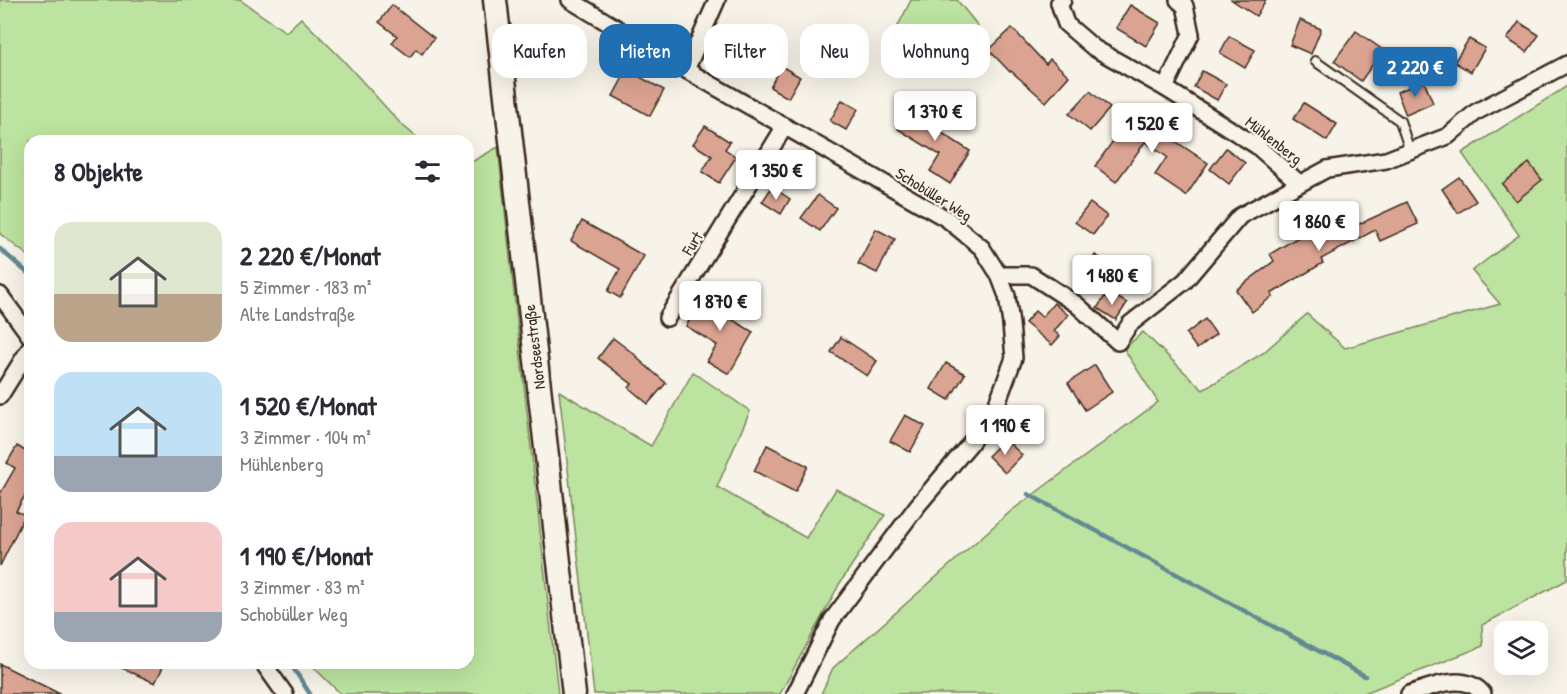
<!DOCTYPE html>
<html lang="de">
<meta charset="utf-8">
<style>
body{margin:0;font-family:"Patrick Hand",sans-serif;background:#f2f2f3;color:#2b2b33;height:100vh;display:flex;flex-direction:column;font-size:22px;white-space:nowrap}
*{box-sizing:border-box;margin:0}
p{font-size:20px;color:#7c7c81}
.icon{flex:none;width:33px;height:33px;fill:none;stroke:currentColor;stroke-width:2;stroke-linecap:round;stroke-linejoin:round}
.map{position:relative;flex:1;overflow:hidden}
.panel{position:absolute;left:24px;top:135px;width:450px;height:534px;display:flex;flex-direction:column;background:#fff;border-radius:18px;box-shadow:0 6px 24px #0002}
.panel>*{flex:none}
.guide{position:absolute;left:492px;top:24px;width:570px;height:54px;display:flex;gap:12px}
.tools{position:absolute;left:1494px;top:621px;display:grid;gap:12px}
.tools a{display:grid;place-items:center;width:54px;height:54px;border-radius:12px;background:#fff;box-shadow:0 6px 24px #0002;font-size:30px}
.price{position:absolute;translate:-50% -51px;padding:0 14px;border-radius:6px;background:#fff;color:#222;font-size:20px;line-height:39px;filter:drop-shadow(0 2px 3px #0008)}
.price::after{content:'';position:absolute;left:50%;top:36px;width:18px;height:14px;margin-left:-9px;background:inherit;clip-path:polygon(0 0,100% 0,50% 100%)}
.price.active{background:#1f6fb2;color:#fff}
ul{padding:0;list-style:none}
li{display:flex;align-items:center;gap:18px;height:150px;padding:0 30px}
li span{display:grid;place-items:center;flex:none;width:168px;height:120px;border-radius:18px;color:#555}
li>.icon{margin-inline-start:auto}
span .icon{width:72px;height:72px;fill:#fffc;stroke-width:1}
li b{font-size:26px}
h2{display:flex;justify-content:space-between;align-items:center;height:72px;padding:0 30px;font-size:26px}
.tag{padding:0 21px;border-radius:18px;background:#fff;box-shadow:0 6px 24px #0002;font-size:21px;line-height:54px}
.tag.active{background:#1f6fb2;color:#fff}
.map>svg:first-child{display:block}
.green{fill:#bce39f;stroke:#7c865e;stroke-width:1.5}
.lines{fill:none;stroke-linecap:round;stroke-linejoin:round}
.stream{stroke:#648992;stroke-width:4.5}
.building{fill:#dba492;stroke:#3b2a1e;stroke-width:1.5}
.lane-casing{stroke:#3b2a1e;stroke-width:12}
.street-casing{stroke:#3b2a1e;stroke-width:20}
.secondary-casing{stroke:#3b2a1e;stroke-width:27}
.lane{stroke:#f7f3e8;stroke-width:8}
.street{stroke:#f7f3e8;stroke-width:15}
.secondary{stroke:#f7f3e8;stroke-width:22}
.labels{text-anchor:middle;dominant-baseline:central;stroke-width:4.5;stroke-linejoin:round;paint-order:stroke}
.street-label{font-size:16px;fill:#3b2a1e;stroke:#f7f3e8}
</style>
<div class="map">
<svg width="1567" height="694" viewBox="0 0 1567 694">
<rect width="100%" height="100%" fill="#f7f3e8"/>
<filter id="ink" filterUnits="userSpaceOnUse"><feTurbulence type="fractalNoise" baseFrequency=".0167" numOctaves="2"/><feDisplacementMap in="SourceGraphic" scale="12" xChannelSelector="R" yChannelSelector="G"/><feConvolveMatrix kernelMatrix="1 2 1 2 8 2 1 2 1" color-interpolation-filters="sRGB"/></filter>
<g filter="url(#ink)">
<!-- green -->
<g class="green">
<polygon points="0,0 240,0 286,32 301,18 343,60 401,124 421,141 30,141 30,257 0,234"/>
<polygon points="911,0 957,0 978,26 936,59 897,28"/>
<polygon points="1567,86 1567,580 1482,625 1483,646 1362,694 821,694 833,668 1011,511 1158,402 1124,349 1143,332 1203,390 1263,353 1307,314 1345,348 1500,304 1472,271 1519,235 1462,153"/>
<polygon points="498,147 558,694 341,694 309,663 468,663 468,164"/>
<polygon points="693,372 750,411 717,487 806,538 836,489 885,515 840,583 780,694 594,694 559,391 651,446"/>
</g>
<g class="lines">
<!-- stream -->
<g class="stream">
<polyline points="0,249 30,275"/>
<polyline points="1028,494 1365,676"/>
<polyline points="290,663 310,694"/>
</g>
</g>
<!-- building -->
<g class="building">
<polygon points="1232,0 1266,0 1256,16"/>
<polygon points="392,5 434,38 422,54 416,49 410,57 392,43 397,36 379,22"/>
<polygon points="1130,5 1160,23 1146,46 1116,28"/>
<polygon points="1300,20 1321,29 1311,54 1290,45"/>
<polygon points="1519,22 1539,35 1527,52 1507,39"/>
<polygon points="1012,28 1046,64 1050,59 1069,76 1046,102 1011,71 1010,72 989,50"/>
<polygon points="1356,31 1383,50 1361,81 1334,61"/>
<polygon points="1229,36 1255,50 1245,68 1220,53"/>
<polygon points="726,38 741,47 730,65 715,56"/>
<polygon points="1469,39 1485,48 1471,72 1454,62"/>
<polygon points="781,66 800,77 788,98 770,87"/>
<polygon points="627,70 664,90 650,116 613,96"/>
<polygon points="1202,71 1226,84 1217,100 1194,87"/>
<polygon points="1424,81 1433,103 1406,115 1397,92"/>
<polygon points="1090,91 1110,108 1090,131 1069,114"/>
<polygon points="842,100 858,109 846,130 830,121"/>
<polygon points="1304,103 1337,124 1327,141 1293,119"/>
<polygon points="914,104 944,123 939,131 970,151 950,184 930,171 940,155 898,129"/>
<polygon points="1136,109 1162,127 1160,131 1208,163 1186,196 1155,175 1167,157 1145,142 1116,182 1095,166"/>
<polygon points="705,126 730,142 725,149 736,157 719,183 702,172 712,156 693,144"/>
<polygon points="1226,148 1245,163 1229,184 1210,169"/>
<polygon points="1529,163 1542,180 1516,201 1502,184"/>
<polygon points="1459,177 1476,201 1458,213 1442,189"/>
<polygon points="772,187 790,199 781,214 762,202"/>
<polygon points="818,195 836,208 820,231 801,218"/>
<polygon points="1407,202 1418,224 1380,241 1375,230 1321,259 1323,263 1271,294 1273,296 1252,312 1236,290 1274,261 1270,254 1305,233 1308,238 1350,216 1355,226"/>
<polygon points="1090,203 1107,216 1093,235 1075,222"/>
<polygon points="582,221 644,256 620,298 608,291 620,269 571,241"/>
<polygon points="876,229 895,239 877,273 858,264"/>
<polygon points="1095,255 1113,266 1105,281 1086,270"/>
<polygon points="709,289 725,299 718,311 753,332 729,374 707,361 717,345 686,326"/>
<polygon points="1108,292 1127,303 1116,320 1097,308"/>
<polygon points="1054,303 1068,315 1054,331 1060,336 1052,345 1025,323 1035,311 1042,317"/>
<polygon points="1205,319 1216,334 1197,349 1186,334"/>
<polygon points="841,337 877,361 867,376 831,352"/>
<polygon points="613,338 638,357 637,358 666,383 648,404 629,388 632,384 598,358"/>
<polygon points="946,363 965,374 949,400 931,389"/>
<polygon points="1095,365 1112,392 1085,410 1068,383"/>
<polygon points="905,415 925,426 910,452 890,441"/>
<polygon points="1005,439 1022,455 1005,473 988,456"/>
<polygon points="767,445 808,466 795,492 754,471"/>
<polygon points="17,446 30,454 30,487 16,511 25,515 0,566 0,494 15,468 7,463"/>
<polygon points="111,663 165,663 155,683"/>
<polygon points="0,664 60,694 0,694"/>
</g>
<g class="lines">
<!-- lane casing -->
<g class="lane-casing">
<polyline id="lane" points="1315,61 1400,121 1410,151"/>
</g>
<!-- street casing -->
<g class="street-casing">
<g id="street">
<polyline points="570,0 686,70 947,219 982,248 999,275 1007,296 1011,324 1014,358 996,406 969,445 918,505 832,620 795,694"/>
<polyline points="1063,0 1059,3 1066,24 1094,48 1165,88 1257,146 1299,183"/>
<polyline points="686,70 717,0"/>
<polyline points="1165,88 1191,34 1185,6 1178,0"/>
<polyline points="999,275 1031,275 1076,304 1118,342 1130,324 1185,281 1240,216 1327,169 1386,160 1448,136 1476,112 1567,64"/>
<polyline points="0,295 30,336"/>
<polyline points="667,318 785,126"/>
<polyline points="0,396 30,348"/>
<polyline points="263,663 285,694"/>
<path d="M1409,694C1431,687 1465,671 1483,694"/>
</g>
</g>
<!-- secondary casing -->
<g class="secondary-casing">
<polyline id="secondary" points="495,0 574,694"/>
</g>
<!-- lane -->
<use href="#lane" class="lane"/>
<!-- street -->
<use href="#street" class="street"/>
<!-- secondary -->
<use href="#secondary" class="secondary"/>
</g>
</g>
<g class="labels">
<!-- street labels -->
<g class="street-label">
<text transform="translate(1274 140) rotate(38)">Mühlenberg</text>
<text transform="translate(934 194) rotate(32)">Schobüller Weg</text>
<text transform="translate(692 243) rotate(-58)">Furt</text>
<text transform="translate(534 347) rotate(-97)">Nordseestraße</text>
</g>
</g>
</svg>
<div class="tools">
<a><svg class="icon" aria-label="layers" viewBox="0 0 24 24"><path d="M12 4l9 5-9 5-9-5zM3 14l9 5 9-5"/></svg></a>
</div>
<b class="price active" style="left:1415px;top:98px">2 220 €</b>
<b class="price" style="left:935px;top:142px">1 370 €</b>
<b class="price" style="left:1152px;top:154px">1 520 €</b>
<b class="price" style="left:776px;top:201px">1 350 €</b>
<b class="price" style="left:1319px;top:252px">1 860 €</b>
<b class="price" style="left:1112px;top:306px">1 480 €</b>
<b class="price" style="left:720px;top:332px">1 870 €</b>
<b class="price" style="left:1005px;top:456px">1 190 €</b>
<div class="guide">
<a class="tag">Kaufen</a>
<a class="tag active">Mieten</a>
<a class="tag">Filter</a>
<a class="tag">Neu</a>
<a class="tag">Wohnung</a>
</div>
<section class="panel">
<h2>8 Objekte<svg class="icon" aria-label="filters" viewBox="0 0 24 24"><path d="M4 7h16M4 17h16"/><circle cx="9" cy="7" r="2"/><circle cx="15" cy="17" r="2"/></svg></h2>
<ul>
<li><span style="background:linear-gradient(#dfe7d0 60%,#b9a48a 0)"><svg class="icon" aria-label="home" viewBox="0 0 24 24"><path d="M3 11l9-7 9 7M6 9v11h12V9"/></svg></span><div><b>2 220 €/Monat</b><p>5 Zimmer · 183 m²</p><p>Alte Landstraße</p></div></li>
<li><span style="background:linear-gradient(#bfe0f5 70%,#9aa5b1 0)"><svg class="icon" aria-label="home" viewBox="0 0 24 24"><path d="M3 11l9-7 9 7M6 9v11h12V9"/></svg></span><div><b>1 520 €/Monat</b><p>3 Zimmer · 104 m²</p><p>Mühlenberg</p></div></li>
<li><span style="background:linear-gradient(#f6c9c9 75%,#9aa5b1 0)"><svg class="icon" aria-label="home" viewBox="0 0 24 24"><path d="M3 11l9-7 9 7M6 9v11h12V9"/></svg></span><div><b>1 190 €/Monat</b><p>3 Zimmer · 83 m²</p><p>Schobüller Weg</p></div></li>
</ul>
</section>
</div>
